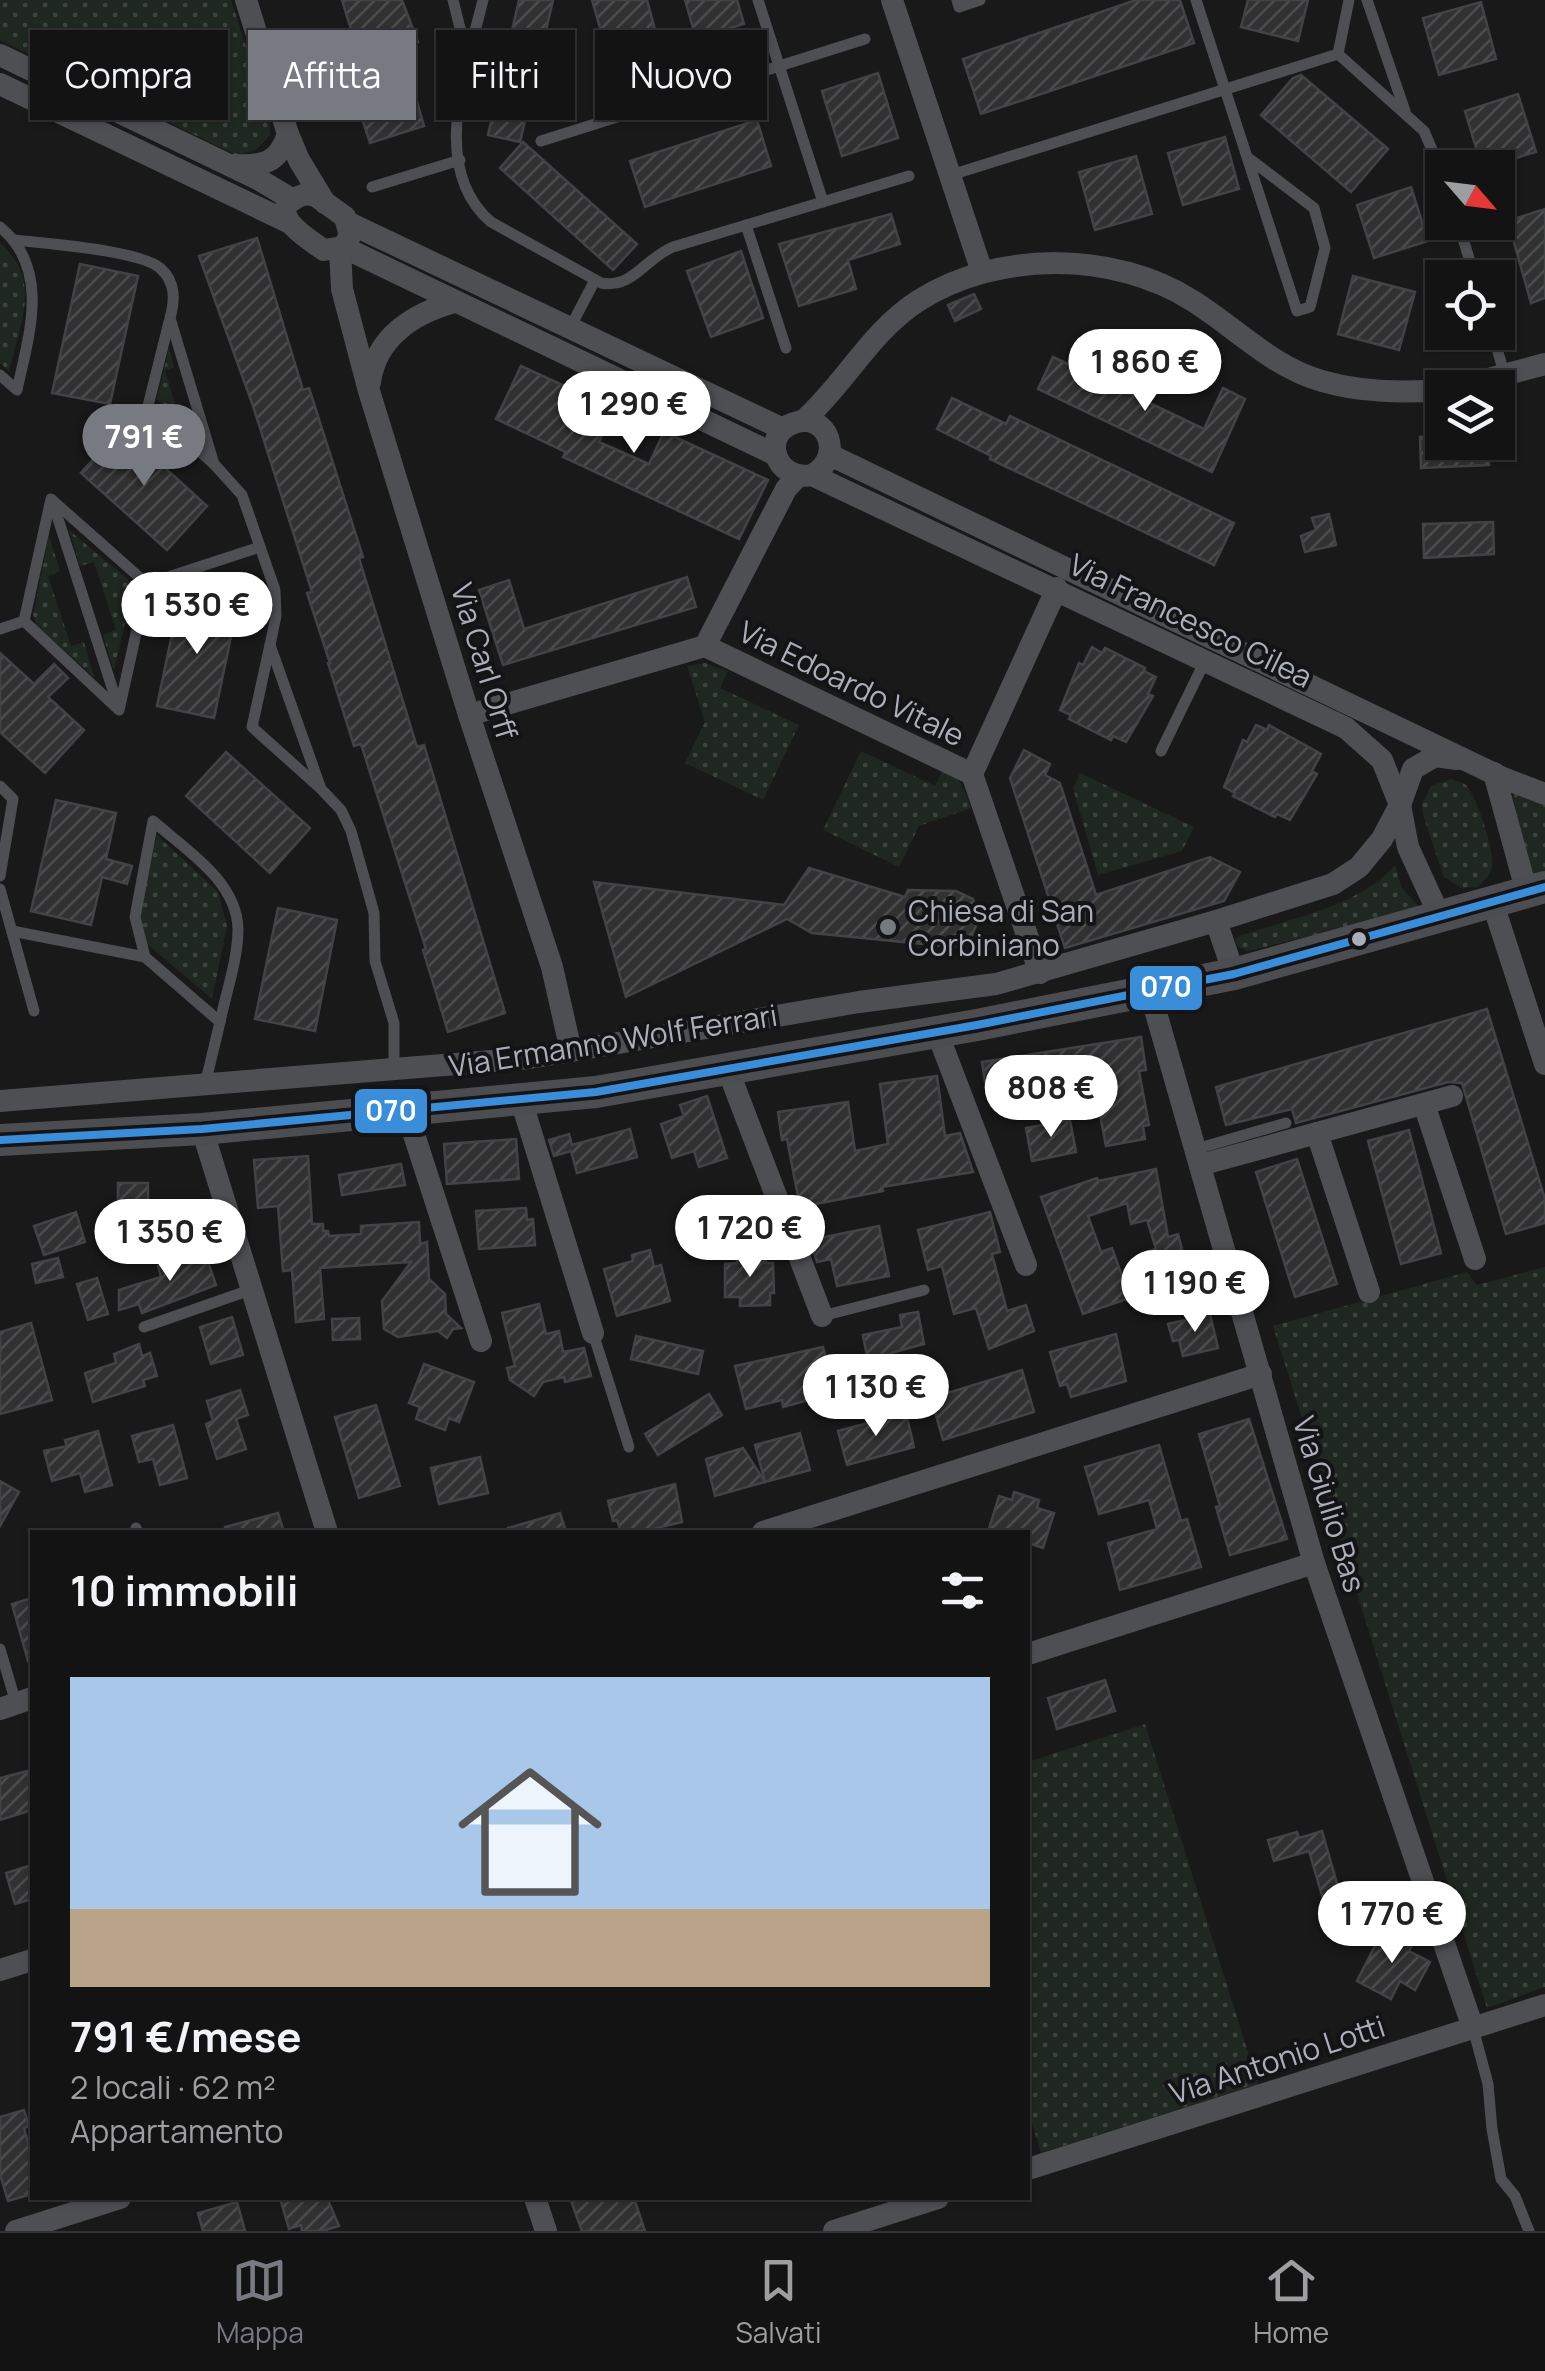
<!DOCTYPE html>
<html lang="it">
<meta charset="utf-8">
<style>
body{margin:0;font-family:Manrope,sans-serif;background:#1c1c1d;color:#f1f3f6;height:100vh;display:flex;flex-direction:column;font-size:38px;white-space:nowrap}
*{box-sizing:border-box;margin:0}
p{font-size:32px;color:#9d9ea0}
.icon{flex:none;width:55px;height:55px;fill:none;stroke:currentColor;stroke-width:2;stroke-linecap:round;stroke-linejoin:round}
.map{position:relative;flex:1;overflow:hidden}
.side{position:absolute;left:30px;top:1530px;width:1000px;height:670px;display:flex;flex-direction:column;background:#131314;border-radius:0px;box-shadow:0 2px 8px #0004,0 0 0 2px #323234}
.side>*{flex:none}
.banner{position:absolute;left:30px;top:30px;width:1000px;height:90px;display:flex;gap:20px}
.needle{width:65px;rotate:118deg}
.fabs{position:absolute;left:1425px;top:150px;display:grid;gap:20px}
.fabs a{display:grid;place-items:center;width:90px;height:90px;border-radius:0px;background:#131314;box-shadow:0 2px 8px #0004,0 0 0 2px #323234;font-size:50px}
.price{position:absolute;translate:-50% -85px;padding:0 22px;border-radius:35px;background:#fff;color:#222;font-size:32px;line-height:65px;filter:drop-shadow(0 2px 5px #0008)}
.price::after{content:'';position:absolute;left:50%;top:60px;width:30px;height:22px;margin-left:-15px;background:inherit;clip-path:polygon(0 0,100% 0,50% 100%)}
.price.active{background:#787a82;color:#fff}
ul{padding:0;list-style:none}
li{display:grid;align-content:center;gap:20px;height:530px;padding:0 40px}
li span{display:grid;place-items:center;height:310px;border-radius:0px;color:#555}
li>.icon{margin-inline-start:auto}
span .icon{width:180px;height:180px;fill:#fffc;stroke-width:1}
li b{font-size:42px}
h2{display:flex;justify-content:space-between;align-items:center;height:120px;padding:0 40px;font-size:42px}
.tag{padding:0 35px;border-radius:0px;background:#131314;box-shadow:0 2px 8px #0004,0 0 0 2px #323234;font-size:35px;line-height:90px}
.tag.active{background:#787a82;color:#fff}
.tabs{display:flex;justify-content:space-around;align-items:center;height:140px;border-top:2px solid #323234;background:#131314;font-size:28px;color:#9d9ea0}
.tabs a{display:grid;justify-items:center;gap:5px}
.tabs .active{color:#787a82}
.map>svg:first-child{display:block}
.grass{fill:url(#grass-dots)}
.building{fill:url(#building-hatch);stroke:#424346;stroke-width:2.5}
.lines{fill:none;stroke-linecap:round;stroke-linejoin:round}
.lane{stroke:#4d4f53;stroke-width:11}
.street{stroke:#4d4f53;stroke-width:22}
.secondary{stroke:#4c4d51;stroke-width:32}
.bus-1-casing{stroke:#141316;stroke-width:15}
.bus-1{stroke:#3a8dd9;stroke-width:8}
.poi-dot{fill:#787a82;stroke:#141316;stroke-width:4}
.bus-dot{fill:#abafba;stroke:#141316;stroke-width:4}
.labels{text-anchor:middle;dominant-baseline:central;stroke-width:8;stroke-linejoin:round;paint-order:stroke}
.street-label{font-size:30px;fill:#abafba;stroke:#141316}
.poi-label{font-size:30px;fill:#abafba;stroke:#141316;text-anchor:start}
.line-badge{stroke:#141316;stroke-width:4}
.badge-label{font-size:28px;text-anchor:middle;font-weight:bold;fill:#fff}
</style>
<div class="map">
<svg width="1545" height="2231" viewBox="0 0 1545 2231">
<defs>
<pattern id="grass-dots" width="8" height="8" patternUnits="userSpaceOnUse" patternTransform="scale(2.5)"><rect width="8" height="8" fill="#1f2721"/><path d="M2 2h.1M6 6h.1" fill="none" stroke="#3d443f" stroke-width="1.8" stroke-linecap="round"/></pattern>
<pattern id="building-hatch" width="6" height="6" patternUnits="userSpaceOnUse" patternTransform="scale(2.5)"><rect width="6" height="6" fill="#313132"/><path d="M-1 1l2-2M0 6l6-6M5 7l2-2" fill="none" stroke="#4c4c4e"/></pattern>
</defs>
<rect width="100%" height="100%" fill="#19191a"/>
<!-- grass -->
<g class="grass">
<polygon points="0,0 231,0 270,120 270,135 257,149 238,156 0,40"/>
<path d="M0,243C43,281 20,323 9,371L0,363Z"/>
<polygon points="169,348 174,367 165,371 180,420 192,417 197,437 157,399"/>
<polygon points="69,530 130,581 132,592 114,671 103,635 116,630 94,562 80,566"/>
<polygon points="49,536 60,571 48,576 71,646 84,642 94,677 37,626 33,615"/>
<polygon points="705,663 728,671 720,688 799,725 763,800 685,763 705,722 687,666"/>
<path d="M861,751L935,786L943,769C961,777 964,790 971,808L919,826L899,867L823,830Z"/>
<polygon points="1080,773 1194,827 1182,851 1098,875 1073,788"/>
<path d="M1451,779C1456,781 1461,782 1466,785C1476,795 1496,854 1492,868C1489,876 1484,881 1478,887L1461,888L1444,877L1423,815L1422,804L1431,786Z"/>
<polygon points="1515,794 1545,802 1545,880 1532,884 1513,797"/>
<polygon points="157,835 218,892 227,926 212,999 146,943 138,916"/>
<path d="M1395,865L1402,888L1422,910L1247,951L1237,946L1235,941L1239,936C1288,919 1361,906 1395,865Z"/>
<polygon points="1545,1267 1545,1987 1487,2008 1273,1326 1467,1272 1477,1285"/>
<polygon points="1145,1724 1258,2084 1041,2153 1028,2110 1028,1762"/>
</g>
<!-- building -->
<g class="building">
<polygon points="342,0 402,0 418,42 401,47 424,126 370,143 350,81 365,76"/>
<polygon points="519,0 553,0 520,142 488,135"/>
<polygon points="592,0 647,0 661,52 611,66"/>
<polygon points="685,0 737,0 744,24 696,38"/>
<polygon points="1136,0 1180,0 1194,43 981,114 963,59"/>
<polygon points="1248,0 1308,0 1298,41 1241,27"/>
<polygon points="1481,2 1496,59 1439,75 1423,18"/>
<polygon points="878,73 898,138 842,156 822,91"/>
<polygon points="1301,75 1388,149 1351,192 1261,115 1293,78"/>
<polygon points="1518,94 1536,152 1482,168 1465,111"/>
<polygon points="757,120 771,166 645,207 630,161"/>
<polygon points="1225,137 1239,189 1183,205 1168,153"/>
<polygon points="523,142 637,244 613,270 500,168"/>
<polygon points="1136,156 1152,214 1095,230 1079,172"/>
<polygon points="1411,187 1428,241 1374,258 1357,205"/>
<polygon points="1545,209 1545,298 1531,303 1508,221"/>
<polygon points="891,214 900,244 848,260 856,289 799,306 779,244"/>
<polygon points="257,238 303,390 309,388 363,557 359,558 417,747 424,745 505,1013 448,1032 423,950 426,949 361,744 354,746 328,663 330,663 307,593 312,592 253,406 199,256"/>
<polygon points="741,251 763,318 711,337 687,271"/>
<polygon points="80,264 138,276 110,404 52,393"/>
<polygon points="1353,276 1415,292 1399,350 1338,334"/>
<polygon points="974,294 981,309 955,321 948,305"/>
<polygon points="1053,357 1204,429 1223,388 1245,399 1212,472 1038,389"/>
<polygon points="521,366 582,394 579,402 611,416 599,442 649,464 664,432 768,480 739,539 563,457 566,452 496,419"/>
<polygon points="952,398 1006,424 1010,416 1234,523 1214,565 990,459 991,456 937,429"/>
<polygon points="121,428 207,506 167,550 81,473"/>
<polygon points="1442,436 1442,442 1488,442 1489,465 1421,468 1420,437"/>
<polygon points="1329,514 1336,545 1305,552 1301,536 1316,530 1312,518"/>
<polygon points="1493,522 1494,554 1424,558 1423,524"/>
<polygon points="687,577 696,607 503,665 479,590 509,580 524,629"/>
<polygon points="180,596 237,608 214,718 157,706"/>
<polygon points="1092,647 1102,653 1105,648 1145,668 1144,671 1156,677 1148,694 1153,696 1126,742 1113,736 1111,740 1069,719 1071,715 1060,710 1079,663 1083,665"/>
<polygon points="0,653 34,684 54,664 68,678 48,697 84,730 45,773 0,732"/>
<polygon points="1256,725 1267,730 1269,725 1321,754 1312,771 1317,774 1290,820 1277,814 1275,817 1233,796 1235,793 1224,787 1243,740 1247,742"/>
<polygon points="1024,750 1050,764 1045,775 1060,783 1096,895 1210,857 1240,872 1224,901 1065,948 1010,778"/>
<polygon points="226,752 310,828 270,873 186,796"/>
<polygon points="56,800 116,813 106,859 132,866 127,884 102,877 91,925 31,911"/>
<polygon points="809,868 905,897 908,890 956,891 973,899 978,921 969,943 953,947 812,933 787,919 626,997 594,882 784,905"/>
<polygon points="278,908 337,920 315,1031 255,1019"/>
<polygon points="1487,1009 1545,1199 1545,1223 1506,1234 1462,1083 1448,1082 1296,1123 1292,1109 1226,1125 1216,1087"/>
<polygon points="1141,1037 1146,1070 1139,1071 1149,1125 1143,1126 1145,1139 1106,1146 1093,1078 987,1095 982,1062"/>
<polygon points="937,1076 945,1136 960,1133 973,1172 882,1187 883,1191 800,1207 787,1139 782,1140 778,1112 848,1102 855,1151 888,1144 880,1084"/>
<polygon points="707,1096 727,1158 699,1167 694,1151 672,1158 661,1124 684,1116 680,1105"/>
<polygon points="1070,1120 1076,1152 1032,1161 1026,1128"/>
<polygon points="630,1129 637,1157 577,1173 571,1151 554,1156 549,1140 569,1134 572,1145"/>
<polygon points="1409,1130 1441,1253 1401,1264 1368,1141"/>
<polygon points="516,1139 519,1179 447,1184 444,1144"/>
<polygon points="308,1156 312,1224 323,1224 323,1231 328,1231 329,1236 361,1234 361,1226 419,1222 420,1244 427,1242 429,1279 445,1294 446,1314 461,1328 453,1329 447,1338 438,1331 398,1337 384,1329 382,1301 411,1262 320,1268 324,1319 296,1322 292,1270 283,1271 278,1206 258,1208 254,1160"/>
<polygon points="1297,1159 1337,1284 1295,1297 1256,1172"/>
<polygon points="401,1164 405,1185 342,1195 339,1175"/>
<polygon points="1156,1169 1168,1237 1178,1234 1190,1280 1155,1289 1146,1252 1156,1249 1147,1220 1131,1224 1127,1203 1088,1216 1101,1252 1112,1248 1130,1298 1083,1314 1041,1197 1097,1178 1098,1181"/>
<polygon points="118,1183 148,1183 148,1206 175,1206 175,1240 118,1240"/>
<polygon points="526,1208 527,1220 533,1219 535,1245 479,1249 476,1211"/>
<polygon points="76,1212 85,1242 44,1255 34,1226"/>
<polygon points="990,1212 1000,1252 992,1254 1007,1311 1026,1305 1034,1331 989,1349 976,1308 954,1314 942,1266 928,1270 918,1230"/>
<polygon points="879,1226 889,1276 837,1286 831,1259 817,1262 810,1240"/>
<polygon points="204,1250 216,1285 142,1313 139,1304 119,1310 119,1290 161,1277 158,1266"/>
<polygon points="650,1250 654,1267 661,1265 670,1301 617,1316 604,1269 633,1261 632,1255"/>
<polygon points="766,1254 766,1263 773,1263 774,1293 770,1293 770,1305 740,1306 740,1297 725,1297 725,1264 737,1263 737,1255"/>
<polygon points="58,1258 63,1277 36,1283 32,1264"/>
<polygon points="97,1278 108,1314 88,1320 77,1284"/>
<polygon points="539,1304 546,1334 559,1331 563,1352 584,1348 591,1376 565,1382 564,1377 543,1382 534,1396 510,1380 507,1368 515,1366 502,1313"/>
<polygon points="918,1312 924,1344 891,1353 895,1368 870,1373 863,1335 902,1327 900,1315"/>
<polygon points="1210,1314 1218,1348 1183,1356 1179,1340 1173,1341 1168,1324"/>
<polygon points="232,1317 243,1355 211,1364 200,1327"/>
<polygon points="359,1318 360,1339 333,1340 332,1319"/>
<polygon points="31,1323 52,1400 0,1414 0,1332"/>
<polygon points="1116,1334 1126,1381 1071,1397 1067,1384 1060,1386 1050,1352"/>
<polygon points="636,1336 703,1351 698,1374 631,1359"/>
<polygon points="139,1344 142,1356 150,1353 157,1376 143,1380 145,1386 93,1402 85,1373 116,1363 114,1354"/>
<polygon points="823,1347 835,1393 783,1407 782,1400 746,1409 735,1366"/>
<polygon points="424,1364 474,1382 459,1422 449,1418 445,1430 416,1419 420,1407 409,1403"/>
<polygon points="1022,1370 1034,1412 943,1440 931,1398"/>
<polygon points="240,1390 248,1415 236,1419 246,1449 217,1459 206,1424 213,1421 207,1401"/>
<polygon points="709,1394 722,1415 658,1455 645,1434"/>
<polygon points="376,1405 400,1486 359,1498 335,1417"/>
<polygon points="906,1413 914,1447 847,1465 838,1431"/>
<polygon points="1249,1419 1287,1539 1230,1555 1216,1507 1220,1506 1199,1434"/>
<polygon points="173,1425 187,1478 160,1485 153,1459 139,1462 132,1436"/>
<polygon points="98,1431 112,1485 85,1492 80,1473 52,1481 44,1451 67,1446 65,1440"/>
<polygon points="800,1433 810,1470 765,1482 755,1445"/>
<polygon points="1159,1445 1181,1521 1187,1519 1201,1567 1120,1590 1108,1543 1157,1529 1149,1500 1099,1514 1085,1467"/>
<polygon points="743,1448 765,1482 715,1496 706,1459"/>
<polygon points="480,1457 488,1493 439,1504 431,1468"/>
<polygon points="0,1481 19,1492 0,1526"/>
<polygon points="675,1484 682,1522 641,1532 621,1532 617,1520 613,1521 608,1501"/>
<polygon points="1014,1492 1039,1500 1037,1508 1054,1513 1043,1548 1028,1543 1028,1532 988,1532 999,1496 1012,1500"/>
<polygon points="278,1513 284,1532 226,1532 225,1527"/>
<polygon points="560,1513 566,1532 508,1532 508,1528"/>
<polygon points="32,1598 32,1660 28,1661 12,1604"/>
<polygon points="1105,1680 1115,1711 1057,1729 1048,1698"/>
<polygon points="27,1771 32,1790 32,1810 0,1820 0,1778"/>
<polygon points="1322,1831 1340,1894 1323,1899 1309,1851 1274,1861 1268,1840 1297,1832 1299,1838"/>
<polygon points="32,1865 32,1899 15,1904 6,1873"/>
<polygon points="1356,1901 1359,1916 1338,1921 1335,1906"/>
<polygon points="1383,1930 1412,1945 1409,1951 1430,1962 1415,1990 1400,1981 1391,1999 1357,1981"/>
<polygon points="24,2110 29,2126 24,2128 32,2157 32,2194 8,2201 0,2174 0,2117"/>
<polygon points="280,2198 327,2198 339,2226 322,2231 302,2231 301,2225 289,2229"/>
<polygon points="570,2198 634,2198 645,2231 582,2231"/>
<polygon points="237,2202 245,2231 203,2231 198,2213"/>
</g>
<g class="lines">
<!-- lane -->
<g class="lane">
<polyline points="453,0 467,56"/>
<path d="M483,0C467,67 428,168 491,222L601,283C633,289 645,258 673,247L909,176"/>
<polyline points="758,0 823,202"/>
<polyline points="957,0 959,7 980,0"/>
<polyline points="1196,0 1297,311 1310,307 1325,248 1314,208 1247,157"/>
<polyline points="1349,0 1338,54 1424,131 1442,173"/>
<polyline points="1367,0 1405,111"/>
<polyline points="541,141 865,39"/>
<polyline points="951,175 1338,54"/>
<polyline points="372,187 460,160"/>
<polyline points="1458,222 1475,278"/>
<polyline points="746,225 786,348"/>
<path d="M0,227C51,269 29,335 17,390L0,375"/>
<path d="M15,240C47,244 138,250 160,268C176,282 175,300 170,318L214,464L242,495L275,590L276,616L270,645L321,789L341,810L351,831L374,913L375,961L394,1023V1071"/>
<polyline points="169,322 148,406 213,463"/>
<polyline points="570,328 595,280"/>
<polyline points="1492,332 1505,376"/>
<polygon points="51,499 147,584 119,710 24,621"/>
<polyline points="52,500 118,706"/>
<polyline points="147,584 260,547"/>
<polyline points="0,629 24,621"/>
<polyline points="270,645 252,727 320,788"/>
<polyline points="1161,751 1205,661"/>
<polyline points="0,786 13,799 0,876"/>
<polyline points="0,889 34,1011"/>
<polyline points="12,931 145,957 220,1022 205,1085"/>
<path d="M145,957L135,917L153,821C186,850 237,881 238,929C238,959 226,993 220,1022"/>
<polyline points="1196,1149 1286,1123"/>
<polyline points="822,1316 924,1290"/>
<polyline points="144,1327 250,1290"/>
<polyline points="593,1333 629,1447"/>
<polyline points="136,1528 138,1532"/>
<polyline points="0,1649 16,1703"/>
<polyline points="1473,2028 1488,2084 1492,2129 1501,2179 1515,2196 1529,2231"/>
</g>
<!-- street -->
<g class="street">
<polyline points="246,0 288,134 299,160 325,203"/>
<polyline points="892,0 982,272"/>
<polyline points="0,55 258,179 293,200"/>
<polyline points="0,84 288,222"/>
<path d="M234,165C263,166 278,164 288,134"/>
<path d="M306,194L316,196L345,217L350,236L343,247L324,250C306,238 258,208 306,194Z"/>
<polyline points="349,223 783,429"/>
<polyline points="343,247 776,455"/>
<polyline points="340,248 342,289 369,391 469,715 552,967 571,1051"/>
<path d="M370,382C376,337 414,313 455,302"/>
<polyline points="1454,388 1545,364"/>
<path d="M803,421C845,384 870,332 918,301C998,250 1114,251 1193,301C1236,328 1272,367 1322,381C1360,392 1403,393 1442,390"/>
<polyline points="830,455 1503,778 1545,794"/>
<path d="M812,475C845,458 828,411 794,423C760,434 775,482 812,475L1346,728L1382,760L1400,805L1408,847L1441,919"/>
<polyline points="705,646 972,774"/>
<polyline points="469,715 705,646 786,489 798,476"/>
<polyline points="1494,773 1527,893"/>
<polyline points="1493,904 1545,1064"/>
<polyline points="1040,973 972,774 1057,588"/>
<polyline points="1234,974 1216,921 1333,884 1359,867 1382,839 1400,805 1413,769 1435,756 1457,759"/>
<polyline points="1150,992 1314,1563 1473,2028"/>
<polyline points="937,1032 1026,1265"/>
<polyline points="728,1070 822,1316"/>
<polyline points="521,1100 593,1333"/>
<polyline points="0,1101 530,1058 859,1002 996,984 1216,921"/>
<polyline points="1424,1104 1475,1259"/>
<polyline points="406,1110 481,1341"/>
<polyline points="202,1129 327,1532"/>
<polyline points="1317,1133 1369,1292"/>
<polyline points="1200,1165 1452,1096"/>
<polyline points="763,1532 1261,1374"/>
<polyline points="1028,1654 1314,1563"/>
<polyline points="0,1709 32,1698"/>
<polyline points="0,1970 32,1960"/>
<polyline points="1028,2169 1545,2005"/>
<polyline points="535,2198 546,2231"/>
<polyline points="16,2231 120,2198"/>
<polyline points="834,2231 938,2198"/>
</g>
<!-- secondary -->
<polyline class="secondary" points="0,1140 202,1129 596,1092 977,1025 1234,974 1545,887"/>
<!-- bus-1 casing -->
<g class="bus-1-casing">
<polyline id="bus-1" points="0,1140 202,1129 596,1092 977,1025 1234,974 1545,887"/>
</g>
<!-- bus-1 -->
<use href="#bus-1" class="bus-1"/>
</g>
<!-- markers -->
<circle class="poi-dot" cx="888" cy="927" r="10"/>
<circle class="bus-dot" cx="1359" cy="939" r="9"/>
<g class="labels">
<!-- street labels -->
<g class="street-label">
<text transform="translate(1191 620) rotate(26)">Via Francesco Cilea</text>
<text transform="translate(485 661) rotate(73)">Via Carl Orff</text>
<text transform="translate(852 683) rotate(26)">Via Edoardo Vitale</text>
<text transform="translate(613 1040) rotate(-9)">Via Ermanno Wolf Ferrari</text>
<text transform="translate(1330 1504) rotate(73)">Via Giulio Bas</text>
<text transform="translate(1277 2059) rotate(-18)">Via Antonio Lotti</text>
</g>
<!-- poi labels -->
<g class="poi-label">
<text x="908" y="910">Chiesa di San<tspan x="908" dy="34">Corbiniano</tspan></text>
</g>
</g>
<g class="line-badge">
<rect x="1128" y="964" width="76" height="48" rx="10" fill="#3a8dd9"/>
<rect x="353" y="1087" width="76" height="48" rx="10" fill="#3a8dd9"/>
</g>
<g class="badge-label">
<text x="1166" y="997">070</text>
<text x="391" y="1121">070</text>
</g>
</svg>
<div class="fabs">
<a><svg class="needle" viewBox="-14 -14 28 28"><path d="M0-13l5 13h-10z" fill="#e53935"/><path d="M0 13l5-13h-10z" fill="#9d9ea0"/></svg></a>
<a><svg class="icon" aria-label="locate" viewBox="0 0 24 24"><circle cx="12" cy="12" r="6"/><path d="M12 2v4M12 18v4M2 12h4M18 12h4"/></svg></a>
<a><svg class="icon" aria-label="layers" viewBox="0 0 24 24"><path d="M12 4l9 5-9 5-9-5zM3 14l9 5 9-5"/></svg></a>
</div>
<b class="price" style="left:1145px;top:414px">1 860 €</b>
<b class="price" style="left:634px;top:456px">1 290 €</b>
<b class="price active" style="left:144px;top:489px">791 €</b>
<b class="price" style="left:197px;top:657px">1 530 €</b>
<b class="price" style="left:1051px;top:1140px">808 €</b>
<b class="price" style="left:750px;top:1280px">1 720 €</b>
<b class="price" style="left:170px;top:1284px">1 350 €</b>
<b class="price" style="left:1195px;top:1335px">1 190 €</b>
<b class="price" style="left:876px;top:1439px">1 130 €</b>
<b class="price" style="left:1392px;top:1966px">1 770 €</b>
<div class="banner">
<a class="tag">Compra</a>
<a class="tag active">Affitta</a>
<a class="tag">Filtri</a>
<a class="tag">Nuovo</a>
</div>
<section class="side">
<h2>10 immobili<svg class="icon" aria-label="filters" viewBox="0 0 24 24"><path d="M4 7h16M4 17h16"/><circle cx="9" cy="7" r="2"/><circle cx="15" cy="17" r="2"/></svg></h2>
<ul>
<li><span style="background:linear-gradient(#a9c7e8 75%,#b9a48a 0)"><svg class="icon" aria-label="home" viewBox="0 0 24 24"><path d="M3 11l9-7 9 7M6 9v11h12V9"/></svg></span><div><b>791 €/mese</b><p>2 locali · 62 m²</p><p>Appartamento</p></div></li>
</ul>
</section>
</div>
<nav class="tabs">
<a class="active"><svg class="icon" aria-label="map" viewBox="0 0 24 24"><path d="M3 6l6-2 6 2 6-2v14l-6 2-6-2-6 2zM9 4v14M15 6v14"/></svg>Mappa</a>
<a><svg class="icon" aria-label="saved" viewBox="0 0 24 24"><path d="M7 4h10v16l-5-4-5 4z"/></svg>Salvati</a>
<a><svg class="icon" aria-label="home" viewBox="0 0 24 24"><path d="M3 11l9-7 9 7M6 9v11h12V9"/></svg>Home</a>
</nav>
